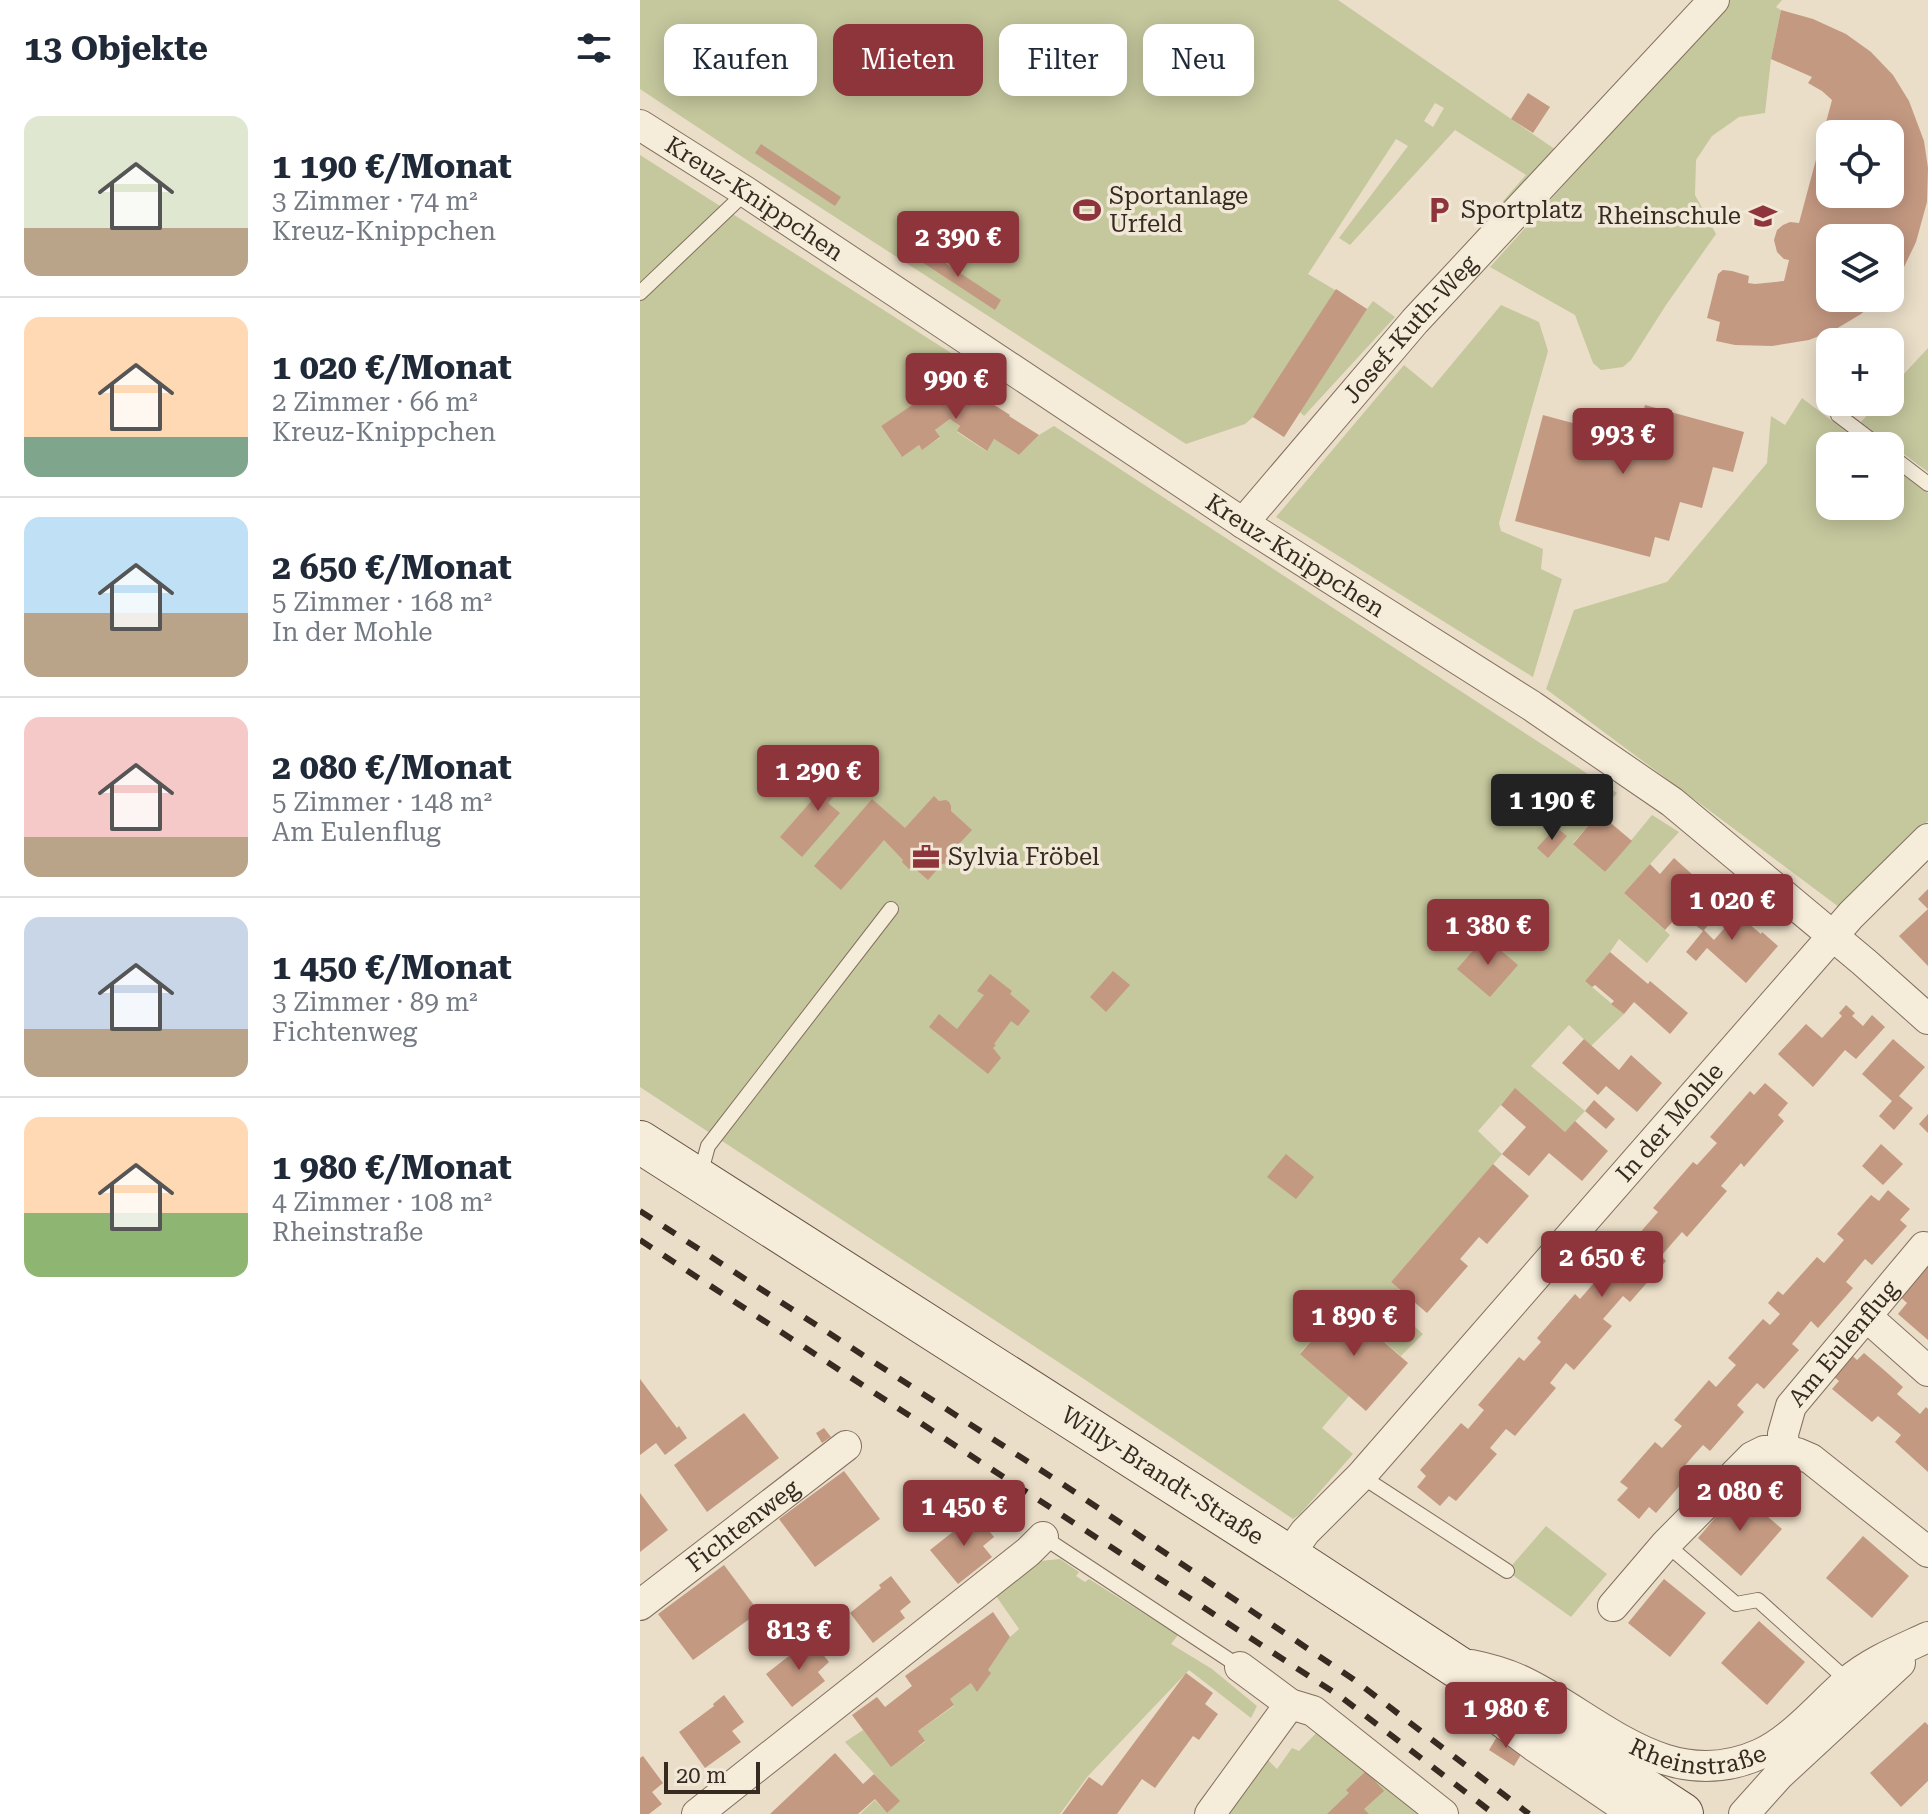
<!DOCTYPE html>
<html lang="de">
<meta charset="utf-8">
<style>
body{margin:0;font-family:"Roboto Serif",serif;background:#f6f6f7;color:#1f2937;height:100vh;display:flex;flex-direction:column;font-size:30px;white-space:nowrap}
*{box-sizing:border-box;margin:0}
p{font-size:26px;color:#747a83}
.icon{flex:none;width:44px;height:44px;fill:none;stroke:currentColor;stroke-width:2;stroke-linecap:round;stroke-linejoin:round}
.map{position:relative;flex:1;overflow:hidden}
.panel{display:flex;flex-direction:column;background:#fff;width:640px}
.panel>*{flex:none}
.top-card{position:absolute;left:24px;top:24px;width:760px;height:72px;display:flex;gap:16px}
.tools{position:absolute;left:1176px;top:120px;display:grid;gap:16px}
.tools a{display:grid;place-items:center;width:88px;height:88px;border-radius:16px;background:#fff;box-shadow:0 4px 20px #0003;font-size:40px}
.scale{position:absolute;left:24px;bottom:20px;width:96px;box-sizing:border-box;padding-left:8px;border:4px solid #362a21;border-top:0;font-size:22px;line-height:28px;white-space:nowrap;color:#362a21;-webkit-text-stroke:6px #f2e8d7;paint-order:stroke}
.price{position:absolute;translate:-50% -68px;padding:0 18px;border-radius:8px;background:#8d353b;color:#fff;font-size:26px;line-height:52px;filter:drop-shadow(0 2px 4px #0008)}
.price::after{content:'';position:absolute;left:50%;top:48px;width:24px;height:18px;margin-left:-12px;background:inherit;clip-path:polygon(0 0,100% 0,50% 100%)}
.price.selected{background:#222;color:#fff}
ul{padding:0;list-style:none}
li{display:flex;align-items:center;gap:24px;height:200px;padding:0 24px}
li+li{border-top:2px solid #e0e1e3}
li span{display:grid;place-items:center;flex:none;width:224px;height:160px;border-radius:16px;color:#555}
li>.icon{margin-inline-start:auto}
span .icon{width:96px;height:96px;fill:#fffc;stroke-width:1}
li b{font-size:34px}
h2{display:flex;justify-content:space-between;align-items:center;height:96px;padding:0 24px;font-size:34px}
.pill{padding:0 28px;border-radius:16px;background:#fff;box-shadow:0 4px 20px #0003;font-size:28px;line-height:72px}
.pill.selected{background:#8d353b;color:#fff}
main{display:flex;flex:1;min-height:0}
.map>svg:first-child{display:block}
.green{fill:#c5c79d;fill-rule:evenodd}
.building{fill:#c49982;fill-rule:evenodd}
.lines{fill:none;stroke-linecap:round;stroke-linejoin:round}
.service-casing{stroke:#84705f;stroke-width:16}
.minor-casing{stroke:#84705f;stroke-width:32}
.secondary-casing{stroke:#665242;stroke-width:44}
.service{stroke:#f5ecda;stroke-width:14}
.minor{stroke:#f5ecda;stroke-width:30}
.secondary{stroke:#f5ecda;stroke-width:42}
.rail{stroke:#362a21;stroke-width:6;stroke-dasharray:14 14;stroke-linecap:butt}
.labels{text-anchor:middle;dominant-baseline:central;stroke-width:7;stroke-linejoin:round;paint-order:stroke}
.poi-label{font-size:24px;fill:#362a21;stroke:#f2e8d7;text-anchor:start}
.street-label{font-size:24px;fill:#362a21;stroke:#f2e8d7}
</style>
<main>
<section class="panel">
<h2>13 Objekte<svg class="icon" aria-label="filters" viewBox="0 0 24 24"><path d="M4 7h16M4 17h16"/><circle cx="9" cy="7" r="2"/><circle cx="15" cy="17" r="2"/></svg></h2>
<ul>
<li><span style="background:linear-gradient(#dfe7d0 70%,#b9a48a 0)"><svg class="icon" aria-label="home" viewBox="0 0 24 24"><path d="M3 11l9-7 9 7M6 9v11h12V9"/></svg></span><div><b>1 190 €/Monat</b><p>3 Zimmer · 74 m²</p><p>Kreuz-Knippchen</p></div></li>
<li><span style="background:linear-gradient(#ffd9b3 75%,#7fa58c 0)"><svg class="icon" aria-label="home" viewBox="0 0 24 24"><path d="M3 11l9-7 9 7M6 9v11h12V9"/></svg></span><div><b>1 020 €/Monat</b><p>2 Zimmer · 66 m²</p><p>Kreuz-Knippchen</p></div></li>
<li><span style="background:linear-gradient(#bfe0f5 60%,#b9a48a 0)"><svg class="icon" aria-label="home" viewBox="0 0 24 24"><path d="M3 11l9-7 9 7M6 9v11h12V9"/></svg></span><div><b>2 650 €/Monat</b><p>5 Zimmer · 168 m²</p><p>In der Mohle</p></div></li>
<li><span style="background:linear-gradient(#f6c9c9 75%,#b9a48a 0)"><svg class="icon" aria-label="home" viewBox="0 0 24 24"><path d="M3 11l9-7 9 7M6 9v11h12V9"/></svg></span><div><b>2 080 €/Monat</b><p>5 Zimmer · 148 m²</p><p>Am Eulenflug</p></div></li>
<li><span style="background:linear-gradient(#c9d6e8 70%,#b9a48a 0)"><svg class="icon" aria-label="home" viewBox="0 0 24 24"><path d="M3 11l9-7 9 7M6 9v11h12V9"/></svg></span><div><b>1 450 €/Monat</b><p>3 Zimmer · 89 m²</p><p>Fichtenweg</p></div></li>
<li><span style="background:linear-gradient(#ffd9b3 60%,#8fb573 0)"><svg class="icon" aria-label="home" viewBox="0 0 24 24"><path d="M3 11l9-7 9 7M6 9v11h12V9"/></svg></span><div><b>1 980 €/Monat</b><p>4 Zimmer · 108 m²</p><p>Rheinstraße</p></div></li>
</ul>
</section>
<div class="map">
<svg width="1288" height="1814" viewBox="0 0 1288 1814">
<rect width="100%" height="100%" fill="#eadec8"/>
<!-- green -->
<g class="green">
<path d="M0,0H698L919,152L783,292L886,175L815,130L710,245L699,238L768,146L756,139L668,274L727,309L733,301L755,317L664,416L660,412L644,437L613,417L605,424L546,444L110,162L0,89ZM795,103L804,108L793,127L784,121Z"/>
<polygon points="1090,0 1142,0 1136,7 1141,10 1131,59 1125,113 1099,117 1072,136 1056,160 1055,195 1076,234 1026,305 991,360 983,367 961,370 953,363 935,315 850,267"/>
<polygon points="0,155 319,358 312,378 241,426 261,456 279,445 282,449 300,438 295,430 310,419 320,426 317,432 346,451 354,439 379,455 399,435 414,426 977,793 933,843 965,872 1012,815 1039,832 984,893 1030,935 1007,963 979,939 970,952 945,981 984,1014 951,1046 929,1025 891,1066 945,1111 925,1132 875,1089 838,1131 862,1154 751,1282 762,1292 751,1306 783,1334 761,1356 702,1305 660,1353 709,1396 682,1428 713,1454 660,1514 653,1519 441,1377 0,1087"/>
<polygon points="861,305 899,322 908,351 859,523 861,531 903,549 901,569 922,579 893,677 636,517 764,365 792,388"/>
<polygon points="1288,348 1288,472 1221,422 1239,402 1250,402 1250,389"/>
<polygon points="1162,398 1225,446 1190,446 1190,506 1250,506 1250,464 1288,493 1288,821 1199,907 906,689 934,610 1027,582 1127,463 1131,416 1145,425"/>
<polygon points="906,1526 967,1574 931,1617 867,1571"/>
<polygon points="420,1559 439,1572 436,1576 445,1582 449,1579 538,1635 531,1644 572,1669 617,1706 611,1718 549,1670 448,1776 420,1814 220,1814 235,1800 247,1813 259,1801 205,1742 223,1730 251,1766 285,1742 278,1731 314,1706 310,1699 348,1670 370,1637 379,1629 354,1593 400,1561"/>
<polygon points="678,1731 782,1814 586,1814 626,1758 637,1769 652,1748 659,1751"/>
</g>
<!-- building -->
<g class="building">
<path d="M1141,10L1173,19L1206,34L1231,52L1253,75L1269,101L1284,141L1288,168L1287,202L1276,242L1264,267L1250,286V238H1190V298H1239L1221,314L1196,329L1169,340L1132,346L1095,345L1076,341L1080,322L1067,318L1078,274L1083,270L1092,271L1109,276L1108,283L1115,284L1144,281L1149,260L1144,259L1137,252L1134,240L1137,230L1143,225L1150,222L1159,223L1192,100L1182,91L1168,83L1172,77L1131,59ZM1190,134H1250V194H1190Z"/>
<polygon points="888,93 910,107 893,133 871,119"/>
<polygon points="121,144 201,197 195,206 115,153"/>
<polygon points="282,248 361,300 355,310 276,258"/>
<polygon points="696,289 727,309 644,437 613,417"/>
<polygon points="312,378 370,415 369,416 399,435 379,455 354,439 347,451 317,431 320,426 310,419 295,430 300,437 282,450 279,445 262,457 241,426"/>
<polygon points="1005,405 1104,432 1093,472 1073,467 1062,508 1040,502 1029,541 1015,537 1010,557 875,521 903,415 951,428 956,409 1001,421"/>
<polygon points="208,759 219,768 188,803 200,813 162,857 140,837"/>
<polygon points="294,796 299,801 306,800 309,802 311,806 311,811 332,830 318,845 318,855 312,862 302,864 288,880 272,866 269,869 262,862 263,860 244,840 201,890 174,866 232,799 265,828"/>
<polygon points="959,813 992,841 965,872 933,844"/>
<polygon points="916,827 927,836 908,858 897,848"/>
<polygon points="1034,858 1065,886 1025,930 984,893 1010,864 1020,874"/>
<polygon points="1288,889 1288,966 1259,936 1288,909 1278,899"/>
<polygon points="1073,894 1086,905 1064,930 1074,940 1097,914 1121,934 1122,932 1138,946 1106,983 1067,948 1056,961 1046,952 1063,931 1050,921"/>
<polygon points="845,914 867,933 857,944 835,925"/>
<polygon points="845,937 878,965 850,997 817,969"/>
<polygon points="970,952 1008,984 1010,981 1048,1013 1030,1034 994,1002 984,1014 971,1004 974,1001 955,985 952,987 945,981"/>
<polygon points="473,971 490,985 466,1012 450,997"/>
<polygon points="350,974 372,991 370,994 390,1011 378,1026 371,1021 354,1044 356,1045 353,1048 361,1058 348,1074 289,1027 299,1014 317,1029 344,995 337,991"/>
<polygon points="1206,1005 1215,1013 1212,1016 1223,1026 1232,1015 1245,1027 1216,1059 1205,1050 1173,1087 1138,1054 1166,1024 1182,1038 1202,1016 1199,1013"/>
<polygon points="944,1039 979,1070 991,1055 1022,1083 997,1112 966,1086 958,1095 922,1063"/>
<polygon points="1253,1039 1285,1067 1259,1096 1273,1108 1254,1130 1239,1116 1252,1101 1222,1074"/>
<polygon points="1125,1083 1148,1103 1138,1115 1144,1121 1104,1167 1101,1163 1081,1186 1087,1191 1047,1237 1042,1232 1021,1256 1026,1261 990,1302 983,1296 963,1319 972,1326 934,1370 926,1363 910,1383 916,1388 875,1436 866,1429 850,1448 857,1454 816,1501 809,1496 800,1506 777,1487 786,1476 780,1470 821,1423 828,1429 844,1410 838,1405 879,1357 884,1361 901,1342 897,1338 935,1294 940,1299 960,1276 955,1273 991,1231 997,1236 1018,1212 1013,1208 1053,1162 1057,1165 1077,1143 1070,1137 1110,1091 1114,1095"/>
<polygon points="875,1088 925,1132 935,1121 968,1151 942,1181 909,1153 889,1176 862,1154 886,1127 861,1105"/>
<polygon points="954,1100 975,1119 966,1129 945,1111"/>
<polygon points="1288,1114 1288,1133 1279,1124"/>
<polygon points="1241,1144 1263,1164 1243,1185 1222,1166"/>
<polygon points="646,1154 674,1177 656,1199 627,1177"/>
<polygon points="853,1164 889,1196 847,1244 839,1237 820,1259 828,1266 787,1313 751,1282"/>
<polygon points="1248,1190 1270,1209 1260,1220 1267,1226 1232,1265 1225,1259 1206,1282 1213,1288 1178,1328 1171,1321 1152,1344 1159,1350 1124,1389 1117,1383 1097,1405 1104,1412 1070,1451 1063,1445 1053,1456 1043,1468 1050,1474 1016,1513 1009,1507 999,1519 977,1500 988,1488 980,1482 1015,1442 1022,1448 1042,1426 1034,1420 1069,1380 1076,1387 1096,1365 1088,1358 1123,1319 1130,1325 1140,1314 1128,1303 1138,1291 1143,1295 1177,1257 1184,1263 1204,1240 1197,1234 1231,1195 1239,1201"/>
<polygon points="1288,1264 1288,1340 1258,1314 1267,1303 1256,1293"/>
<polygon points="702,1305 768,1363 726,1411 660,1354"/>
<polygon points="1206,1350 1217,1360 1224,1353 1244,1370 1263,1387 1257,1394 1280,1414 1286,1407 1288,1409 1288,1472 1255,1442 1261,1435 1238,1416 1232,1422 1192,1389 1199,1381 1187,1371"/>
<polygon points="0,1379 37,1428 39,1426 47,1438 25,1455 16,1443 0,1455"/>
<polygon points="104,1413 139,1458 67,1512 34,1465"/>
<polygon points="184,1428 191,1437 182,1443 176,1433"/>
<polygon points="204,1471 240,1519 175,1567 139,1519"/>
<polygon points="1098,1491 1142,1529 1101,1576 1058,1538"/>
<polygon points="0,1493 28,1530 0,1552"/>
<polygon points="333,1511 354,1537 343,1546 352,1557 318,1584 290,1550 324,1523 322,1520"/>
<polygon points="1223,1536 1269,1576 1232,1618 1186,1578"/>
<polygon points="84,1565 119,1612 53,1660 18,1614"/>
<polygon points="251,1576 271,1602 260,1611 265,1618 233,1643 210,1613 241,1588 239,1585"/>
<polygon points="1024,1579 1066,1613 1030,1657 988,1623"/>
<polygon points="353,1612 370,1637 348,1670 351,1673 337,1692 331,1683 310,1699 314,1705 278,1731 285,1741 251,1767 212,1715 237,1697 245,1707 272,1686 265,1676"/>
<polygon points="1119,1621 1165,1662 1127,1705 1081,1663"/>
<polygon points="168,1636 189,1662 178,1672 185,1681 152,1707 126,1674 159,1648 157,1645"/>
<polygon points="546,1673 573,1693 565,1704 578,1714 559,1740 553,1736 515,1788 502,1779 477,1814 422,1814 449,1777 462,1786"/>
<polygon points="84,1695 104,1722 92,1731 101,1742 65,1768 39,1732 74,1706 73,1704"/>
<polygon points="1285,1722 1288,1725 1288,1781 1261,1807 1230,1773"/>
<polygon points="858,1735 884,1750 874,1766 849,1750"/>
<polygon points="195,1753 223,1784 234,1774 260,1801 247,1813 235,1799 218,1814 130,1814"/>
<polygon points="3,1756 23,1783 12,1792 22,1804 9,1814 0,1814 0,1758"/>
<polygon points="726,1771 744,1791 724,1809 729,1814 687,1814 709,1793 706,1790"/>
</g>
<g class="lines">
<!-- service casing -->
<g class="service-casing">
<g id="service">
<polyline points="0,293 106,192"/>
<polyline points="1198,415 1239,446"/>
<polyline points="1250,455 1288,484"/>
<polyline points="60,1175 68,1146 251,909"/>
<polyline points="721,1476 867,1571"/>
<polyline points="403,1537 600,1667"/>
<polyline points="1026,1544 1096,1604 1118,1600 1208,1681"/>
</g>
</g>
<!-- minor casing -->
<g class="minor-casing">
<g id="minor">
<path id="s1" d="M0,125L106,192L603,523L892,706L1032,802L1224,962L1288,1019"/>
<path id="s2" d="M603,523L775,321L1074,0"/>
<polyline points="1227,1317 1288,1371"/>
<polyline points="1144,1450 1157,1453 1171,1459 1288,1552"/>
<path id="s3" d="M648,1556L665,1532L721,1476L1211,915L1288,839"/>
<path id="s4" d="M0,1605L206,1446"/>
<path id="s5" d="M973,1606L1026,1544L1112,1457L1124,1451L1144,1450L1143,1434L1151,1406L1284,1247"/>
<path id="s6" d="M831,1665C851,1669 869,1674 888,1684C963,1722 1029,1795 1120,1754C1153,1739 1181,1704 1208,1681C1232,1661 1260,1650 1288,1637"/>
<polyline points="600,1667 650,1704 673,1711 803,1814"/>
<polyline points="825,1683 840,1706 894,1746 994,1814"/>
<polyline points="57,1814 388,1552 403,1537"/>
<polyline points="570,1814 650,1704"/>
<polyline points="1104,1814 1139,1775 1260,1663"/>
</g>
</g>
<!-- secondary casing -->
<g class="secondary-casing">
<g id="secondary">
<path id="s7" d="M0,1142L648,1556L1042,1814"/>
</g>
</g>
<!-- service -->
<use href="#service" class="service"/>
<!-- minor -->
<use href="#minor" class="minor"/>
<!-- secondary -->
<use href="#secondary" class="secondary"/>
<!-- rail -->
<g class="rail">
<polyline points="0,1211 427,1487 713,1679 889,1814"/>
<polyline points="0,1240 701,1697 854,1814"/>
</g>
</g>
<!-- icons -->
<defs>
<g id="stadium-bare" transform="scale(2.16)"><path d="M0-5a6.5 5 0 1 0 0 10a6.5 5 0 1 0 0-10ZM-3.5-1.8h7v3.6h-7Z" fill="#8d353b" stroke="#f2e8d7" stroke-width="2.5" paint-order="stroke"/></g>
<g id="parking-bare" transform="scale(2.16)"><path d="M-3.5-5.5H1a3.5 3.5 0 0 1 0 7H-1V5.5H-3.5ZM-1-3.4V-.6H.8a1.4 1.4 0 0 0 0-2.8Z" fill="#8d353b" stroke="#f2e8d7" stroke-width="2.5" paint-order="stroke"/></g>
<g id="school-bare" transform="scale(2.16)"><path d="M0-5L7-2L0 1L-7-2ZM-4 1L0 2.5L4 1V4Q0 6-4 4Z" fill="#8d353b" stroke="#f2e8d7" stroke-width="2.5" paint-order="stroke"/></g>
<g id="office-bare" transform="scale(2.16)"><path d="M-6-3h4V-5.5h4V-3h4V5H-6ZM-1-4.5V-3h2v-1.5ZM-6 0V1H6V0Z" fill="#8d353b" stroke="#f2e8d7" stroke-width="2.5" paint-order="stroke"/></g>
</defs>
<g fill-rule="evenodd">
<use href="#stadium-bare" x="447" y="210"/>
<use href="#parking-bare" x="799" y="210"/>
<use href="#school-bare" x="1123" y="216"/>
<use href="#office-bare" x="286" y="857"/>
</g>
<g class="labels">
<!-- poi labels -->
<g class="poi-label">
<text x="469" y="196">Sportanlage<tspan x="469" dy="28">Urfeld</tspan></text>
<text x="821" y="210">Sportplatz</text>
<text x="1101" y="216" text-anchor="end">Rheinschule</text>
<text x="308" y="857">Sylvia Fröbel</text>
</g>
<!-- street labels -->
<g class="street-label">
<text stroke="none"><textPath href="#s1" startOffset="136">Kreuz-Knippchen</textPath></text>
<text stroke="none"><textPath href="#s2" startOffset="256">Josef-Kuth-Weg</textPath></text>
<text stroke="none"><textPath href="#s1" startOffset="784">Kreuz-Knippchen</textPath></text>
<text stroke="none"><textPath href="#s3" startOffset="578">In der Mohle</textPath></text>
<text stroke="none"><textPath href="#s5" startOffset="364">Am Eulenflug</textPath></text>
<text stroke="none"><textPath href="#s7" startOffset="620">Willy-Brandt-Straße</textPath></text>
<text stroke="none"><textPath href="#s4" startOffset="130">Fichtenweg</textPath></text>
<text stroke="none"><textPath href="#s6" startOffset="250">Rheinstraße</textPath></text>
</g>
</g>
</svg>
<div class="tools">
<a><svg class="icon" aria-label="locate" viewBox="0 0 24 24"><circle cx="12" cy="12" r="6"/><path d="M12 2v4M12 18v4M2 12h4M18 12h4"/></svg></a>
<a><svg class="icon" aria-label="layers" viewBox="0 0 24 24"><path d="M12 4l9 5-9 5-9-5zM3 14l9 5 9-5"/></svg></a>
<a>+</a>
<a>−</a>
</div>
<div class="scale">20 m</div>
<b class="price" style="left:318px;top:279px">2 390 €</b>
<b class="price" style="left:316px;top:421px">990 €</b>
<b class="price" style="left:983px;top:476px">993 €</b>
<b class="price" style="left:178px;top:813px">1 290 €</b>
<b class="price selected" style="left:912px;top:842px">1 190 €</b>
<b class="price" style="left:1092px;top:942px">1 020 €</b>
<b class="price" style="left:848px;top:967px">1 380 €</b>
<b class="price" style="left:962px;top:1299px">2 650 €</b>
<b class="price" style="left:714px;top:1358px">1 890 €</b>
<b class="price" style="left:1100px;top:1533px">2 080 €</b>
<b class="price" style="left:324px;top:1548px">1 450 €</b>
<b class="price" style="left:159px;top:1672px">813 €</b>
<b class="price" style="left:866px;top:1750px">1 980 €</b>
<div class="top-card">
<a class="pill">Kaufen</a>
<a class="pill selected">Mieten</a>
<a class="pill">Filter</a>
<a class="pill">Neu</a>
</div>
</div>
</main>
